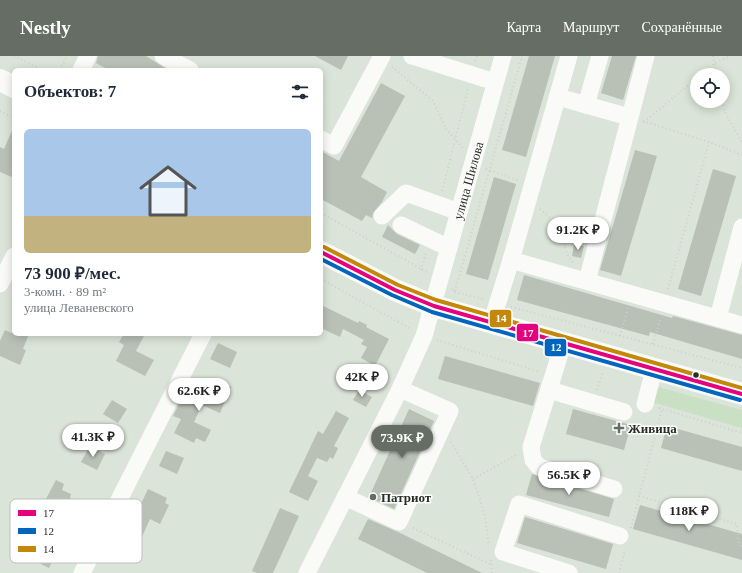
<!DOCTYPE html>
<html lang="ru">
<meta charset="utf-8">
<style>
body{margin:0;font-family:"Times New Roman",serif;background:#f2f2f3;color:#1f2937;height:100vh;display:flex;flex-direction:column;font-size:15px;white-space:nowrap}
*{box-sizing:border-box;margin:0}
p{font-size:13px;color:#747a83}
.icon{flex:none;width:22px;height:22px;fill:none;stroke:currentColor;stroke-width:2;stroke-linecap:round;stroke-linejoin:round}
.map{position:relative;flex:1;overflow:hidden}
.drawer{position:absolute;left:12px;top:12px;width:311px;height:268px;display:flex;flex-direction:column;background:#fff;border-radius:6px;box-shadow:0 2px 10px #0003}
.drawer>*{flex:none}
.tools{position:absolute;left:690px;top:12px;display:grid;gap:8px}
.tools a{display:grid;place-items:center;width:40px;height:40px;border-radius:50%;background:#fff;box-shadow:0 2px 10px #0003;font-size:20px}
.price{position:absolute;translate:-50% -34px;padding:0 9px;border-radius:14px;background:#fff;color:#222;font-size:13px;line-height:26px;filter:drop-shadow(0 1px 2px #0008)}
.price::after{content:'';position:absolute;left:50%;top:24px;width:12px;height:9px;margin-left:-6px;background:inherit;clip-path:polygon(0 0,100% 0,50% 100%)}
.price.active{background:#666d64;color:#fff}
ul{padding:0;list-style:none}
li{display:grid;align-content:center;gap:8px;height:212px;padding:0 12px}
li+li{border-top:1px solid #e0e1e3}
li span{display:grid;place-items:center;height:124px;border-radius:6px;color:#555}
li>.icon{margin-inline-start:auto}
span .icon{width:72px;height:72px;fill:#fffc;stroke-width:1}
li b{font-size:17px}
h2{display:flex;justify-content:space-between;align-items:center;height:48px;padding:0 12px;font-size:17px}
header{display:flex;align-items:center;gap:24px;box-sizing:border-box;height:56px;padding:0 20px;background:#666d64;color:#fff}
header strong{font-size:19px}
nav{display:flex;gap:22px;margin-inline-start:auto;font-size:14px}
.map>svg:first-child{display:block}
.green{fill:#cae0c4}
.building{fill:#b9c0b6}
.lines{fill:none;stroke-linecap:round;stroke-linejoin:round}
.path{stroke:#cdd0cd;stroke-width:2;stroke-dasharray:1 3;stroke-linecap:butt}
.minor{stroke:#fafbf9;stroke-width:17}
.major{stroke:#fafbf9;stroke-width:22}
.bus-1-casing{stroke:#fff;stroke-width:7}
.bus-2-casing{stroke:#fff;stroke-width:7}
.bus-3-casing{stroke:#fff;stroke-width:7}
.bus-1{stroke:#e5007d;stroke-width:4}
.bus-2{stroke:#0065bd;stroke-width:4}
.bus-3{stroke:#c38809;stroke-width:4}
.bus-dot{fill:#272d25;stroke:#fff;stroke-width:1.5}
.poi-dot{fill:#666d64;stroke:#fff;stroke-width:1.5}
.labels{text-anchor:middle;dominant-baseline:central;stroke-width:3;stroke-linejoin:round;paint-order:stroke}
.street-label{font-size:13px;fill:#272d25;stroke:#fff}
.poi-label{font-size:13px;font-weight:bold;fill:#272d25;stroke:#fff;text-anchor:start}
.key{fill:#fff;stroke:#bec0be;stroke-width:1}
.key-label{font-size:11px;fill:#272d25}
.line-badge{stroke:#fff;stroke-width:1.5}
.badge-label{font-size:11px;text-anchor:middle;font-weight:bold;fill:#fff}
</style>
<header>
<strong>Nestly</strong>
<nav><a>Карта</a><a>Маршрут</a><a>Сохранённые</a></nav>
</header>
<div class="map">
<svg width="742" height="517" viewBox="0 0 742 517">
<rect width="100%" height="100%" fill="#dbe4d8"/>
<!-- green -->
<polygon class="green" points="658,331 742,354 742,372 655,347 653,344 655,332"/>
<!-- building -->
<g class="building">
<polygon points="98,0 146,0 168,14 109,14 96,7"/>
<polygon points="315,0 348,0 341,14"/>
<polygon points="529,0 555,0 526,101 502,94"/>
<polygon points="612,0 636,0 623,44 601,37"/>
<polygon points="381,27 405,40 361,121 387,136 382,146 373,157 372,162 366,159 362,165 321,143 321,95 339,105"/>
<polygon points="14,70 14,122 0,116 0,91 4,93"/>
<polygon points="635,94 657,100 621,220 600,214"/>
<polygon points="713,113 736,120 701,240 678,233"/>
<polygon points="494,121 516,128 488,224 466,218"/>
<polygon points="388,169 397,178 420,189 415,198 382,181"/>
<polygon points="574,189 584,190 581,202 572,200"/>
<polygon points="524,219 672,262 673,260 742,279 742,303 650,276 649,280 517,244"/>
<polygon points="321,249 358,267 359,265 367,269 366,271 389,283 375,310 361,302 367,291 361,288 364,284 343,273 340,281 321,272"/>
<polygon points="5,274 14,278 29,278 23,293 26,294 20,309 0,300 0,285"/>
<polygon points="124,278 145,278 136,295 154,304 145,320 116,305 124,289 119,286"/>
<polygon points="218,287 237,296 230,312 210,303"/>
<polygon points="445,300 540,327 533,350 438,323"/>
<polygon points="222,327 231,331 220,357 202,349 194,366 211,374 205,386 196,382 194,387 174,377 181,363 173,360 183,340 191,345 198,330 211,335 212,333 219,336"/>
<polygon points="359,334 372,341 366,351 353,344"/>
<polygon points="112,344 127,353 118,367 103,358"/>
<polygon points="409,353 434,365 394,453 369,441"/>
<polygon points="573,353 631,369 624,394 566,378"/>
<polygon points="336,355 349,362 334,390 338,392 333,403 330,401 327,406 317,402 308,420 318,425 308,445 289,436 318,375 323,378"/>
<polygon points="667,370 742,391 742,415 661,392"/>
<polygon points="90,390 105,398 97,414 81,406"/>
<polygon points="166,395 184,402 177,418 159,410"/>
<polygon points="532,418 614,443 609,461 526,439"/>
<polygon points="56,424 64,428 62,434 71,438 70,442 82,448 76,458 46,443"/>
<polygon points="148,433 167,442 165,447 169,449 160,468 150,463 135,496 121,490"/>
<polygon points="640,449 742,478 742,504 633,473"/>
<polygon points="280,452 299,460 273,517 257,517 252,515"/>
<polygon points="525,461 613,488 606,513 517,487"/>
<polygon points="368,463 398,476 482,517 427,517 358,483"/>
<polygon points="47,476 63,483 49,512 33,504"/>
</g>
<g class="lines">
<!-- path -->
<g class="path">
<polyline points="14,0 42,14"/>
<polyline points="713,0 717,19"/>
<polyline points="475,5 477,0"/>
<polyline points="392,11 433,45 446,73 463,92"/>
<polyline points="60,14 67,0"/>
<polyline points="700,19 715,7 730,0"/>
<polyline points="723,45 725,56 742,86"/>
<polyline points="0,55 14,62"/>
<polyline points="643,65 709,86 742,99"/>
<polyline points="644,66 697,22"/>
<polyline points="486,113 520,125"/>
<polyline points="442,135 468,33"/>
<polyline points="540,153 559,169 567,198 573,207"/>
<polyline points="321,157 427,216"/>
<polyline points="421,214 426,197"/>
<polyline points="321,223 411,273"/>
<polyline points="452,233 454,236 484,243"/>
<polyline points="668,233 709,86"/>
<polyline points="455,235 522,0"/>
<polyline points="511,251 742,312"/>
<polyline points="620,280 628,252"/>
<polyline points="437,284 540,316"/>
<polyline points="653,288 661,261"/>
<polyline points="597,334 603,315"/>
<polyline points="659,352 742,377"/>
<polyline points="451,386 473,423 484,456 489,490"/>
<polyline points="473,423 518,398"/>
<polyline points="639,440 737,468 738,484 742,493"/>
<polyline points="413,472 492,509"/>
<polyline points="631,472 662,353"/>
<polyline points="491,504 492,517"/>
<polyline points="619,517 625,494"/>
</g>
<!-- minor -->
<g class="minor">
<polyline points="163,0 190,14"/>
<polyline points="412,0 495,26"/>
<polyline points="81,14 88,0"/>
<polyline points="558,41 629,61"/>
<polyline points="586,49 600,0"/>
<polyline points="321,83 334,90 382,0"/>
<polyline points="382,160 406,137 459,156"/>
<polyline points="401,169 449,192"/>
<polyline points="511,204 742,269"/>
<polyline points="587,225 646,0"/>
<polyline points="0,228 14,200"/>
<polyline points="718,262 742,171"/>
<polyline points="491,268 511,204 569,0"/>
<polyline points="563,288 531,391 533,404 539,411 614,433"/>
<polyline points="550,329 556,336 624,356"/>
<polyline points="645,348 654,314"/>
<polyline points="345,441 399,466 450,355 400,333"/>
<polyline points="82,517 203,278"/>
<path id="s1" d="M307,517L400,333L424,280L503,0"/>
<polyline points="569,517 503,496 519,448 620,480"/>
</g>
<!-- major -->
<g class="major">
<polyline points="0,24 14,31"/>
<polyline points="321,196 395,234 434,250 742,338"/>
</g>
<!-- bus-1 casing -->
<g class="bus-1-casing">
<polyline id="bus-1" points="321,196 395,234 434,250 742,338"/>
</g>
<!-- bus-2 casing -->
<g class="bus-2-casing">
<polyline id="bus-2" points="321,203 392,239 432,256 740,344"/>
</g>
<!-- bus-3 casing -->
<g class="bus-3-casing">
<polyline id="bus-3" points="324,191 398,229 436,244 742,332"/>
</g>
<!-- bus-1 -->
<use href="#bus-1" class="bus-1"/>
<!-- bus-2 -->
<use href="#bus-2" class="bus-2"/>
<!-- bus-3 -->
<use href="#bus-3" class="bus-3"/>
</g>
<!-- markers -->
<circle class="bus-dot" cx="696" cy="319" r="3.5"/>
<g class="poi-dot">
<path d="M617 366h4v4h4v4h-4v4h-4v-4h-4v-4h4z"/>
<circle cx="373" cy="441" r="4"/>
</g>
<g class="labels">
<!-- street labels -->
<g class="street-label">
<text stroke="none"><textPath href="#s1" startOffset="426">улица Шилова</textPath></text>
</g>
<!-- poi labels -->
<g class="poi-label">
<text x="628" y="372">Живица</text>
<text x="381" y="441">Патриот</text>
</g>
</g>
<!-- legend -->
<rect x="10" y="443" width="132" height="64" rx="6" class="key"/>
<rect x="18" y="454" width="18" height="6" fill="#e5007d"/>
<rect x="18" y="472" width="18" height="6" fill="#0065bd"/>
<rect x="18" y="490" width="18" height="6" fill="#c38809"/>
<g class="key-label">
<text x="43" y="461">17</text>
<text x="43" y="479">12</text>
<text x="43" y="497">14</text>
</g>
<g class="line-badge">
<rect x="489" y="253" width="23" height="19" rx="4" fill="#c38809"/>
<rect x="516" y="267" width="23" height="19" rx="4" fill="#e5007d"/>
<rect x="544" y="282" width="23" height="19" rx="4" fill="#0065bd"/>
</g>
<g class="badge-label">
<text x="501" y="266">14</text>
<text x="528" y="281">17</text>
<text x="556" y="295">12</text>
</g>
</svg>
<div class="tools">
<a><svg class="icon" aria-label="locate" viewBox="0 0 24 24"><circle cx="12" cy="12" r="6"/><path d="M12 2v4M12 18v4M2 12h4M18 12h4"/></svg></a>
</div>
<b class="price" style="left:578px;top:195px">91.2K ₽</b>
<b class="price" style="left:362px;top:342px">42K ₽</b>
<b class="price" style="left:199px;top:356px">62.6K ₽</b>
<b class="price" style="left:93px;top:402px">41.3K ₽</b>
<b class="price active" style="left:402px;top:403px">73.9K ₽</b>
<b class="price" style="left:569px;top:440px">56.5K ₽</b>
<b class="price" style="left:689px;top:476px">118K ₽</b>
<section class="drawer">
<h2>Объектов: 7<svg class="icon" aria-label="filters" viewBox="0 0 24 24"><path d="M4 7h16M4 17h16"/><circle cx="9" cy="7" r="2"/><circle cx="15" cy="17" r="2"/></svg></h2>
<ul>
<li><span style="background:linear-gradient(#a9c7e8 70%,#c2b280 0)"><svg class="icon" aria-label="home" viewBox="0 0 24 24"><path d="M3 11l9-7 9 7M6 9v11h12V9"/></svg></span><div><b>73 900 ₽/мес.</b><p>3-комн. · 89 m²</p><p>улица Леваневского</p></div></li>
</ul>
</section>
</div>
